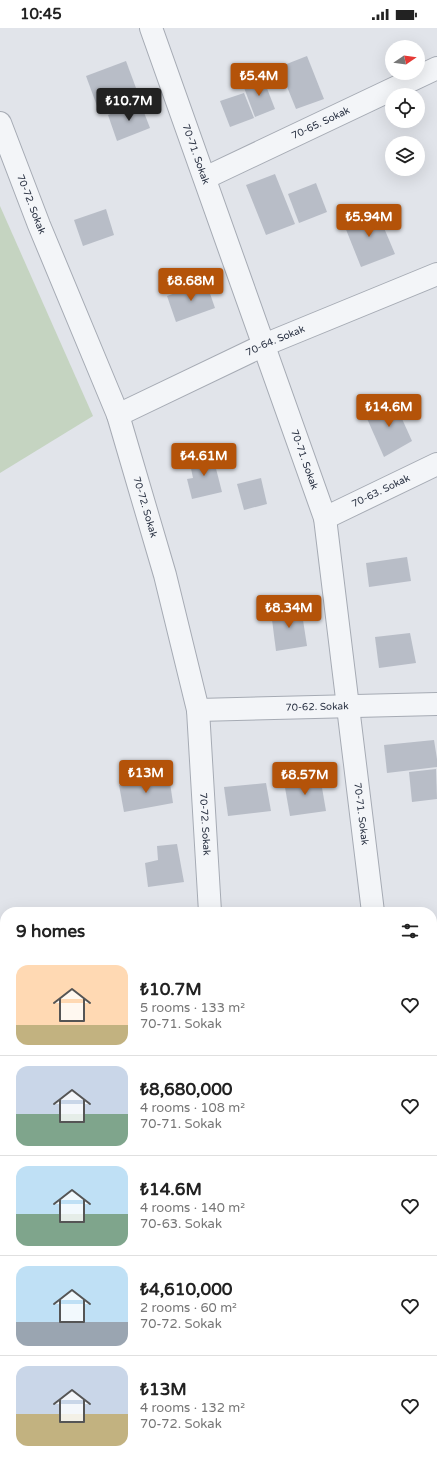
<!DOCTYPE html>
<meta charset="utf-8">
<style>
body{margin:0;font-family:"Varela Round",sans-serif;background:#f2f2f2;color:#222;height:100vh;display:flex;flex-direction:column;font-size:15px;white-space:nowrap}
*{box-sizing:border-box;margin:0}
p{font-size:13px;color:#767676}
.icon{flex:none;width:22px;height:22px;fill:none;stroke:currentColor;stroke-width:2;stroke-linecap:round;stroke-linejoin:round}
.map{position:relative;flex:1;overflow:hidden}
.sheet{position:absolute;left:0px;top:879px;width:437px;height:556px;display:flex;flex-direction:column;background:#fff;border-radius:16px 16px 0 0;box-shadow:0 4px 16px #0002}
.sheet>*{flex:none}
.needle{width:26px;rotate:77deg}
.controls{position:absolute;left:385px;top:12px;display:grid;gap:8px}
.controls a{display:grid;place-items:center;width:40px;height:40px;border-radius:50%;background:#fff;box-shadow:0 4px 16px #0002;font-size:20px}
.price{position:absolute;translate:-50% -34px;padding:0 9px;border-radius:4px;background:#b45309;color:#fff;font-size:13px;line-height:26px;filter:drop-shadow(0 1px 2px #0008)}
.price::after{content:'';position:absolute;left:50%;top:24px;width:12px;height:9px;margin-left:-6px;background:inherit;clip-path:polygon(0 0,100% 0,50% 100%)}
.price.selected{background:#222;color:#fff}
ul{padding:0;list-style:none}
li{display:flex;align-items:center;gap:12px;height:100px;padding:0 16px}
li+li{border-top:1px solid #e0e0e0}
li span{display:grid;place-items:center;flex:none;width:112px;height:80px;border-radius:12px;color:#555}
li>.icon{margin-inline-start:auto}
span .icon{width:48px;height:48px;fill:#fffc;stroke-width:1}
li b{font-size:17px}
h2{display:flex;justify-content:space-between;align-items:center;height:48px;padding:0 16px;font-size:17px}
.status{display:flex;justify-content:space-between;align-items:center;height:28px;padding:0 20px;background:#fff;direction:ltr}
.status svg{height:11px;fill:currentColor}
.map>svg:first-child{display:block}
.grass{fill:#c5d4c1}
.building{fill:#b8bdc7}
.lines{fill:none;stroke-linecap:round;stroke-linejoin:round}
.minor-casing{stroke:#a6abb4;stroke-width:24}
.minor{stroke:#f3f5f8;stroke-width:22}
.labels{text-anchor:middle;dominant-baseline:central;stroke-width:3;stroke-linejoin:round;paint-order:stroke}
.street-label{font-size:10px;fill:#293142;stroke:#f0f3f7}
</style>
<div class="status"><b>10:45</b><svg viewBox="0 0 49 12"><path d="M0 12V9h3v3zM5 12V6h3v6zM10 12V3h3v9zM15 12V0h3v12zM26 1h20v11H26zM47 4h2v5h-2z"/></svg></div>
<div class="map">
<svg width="437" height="1435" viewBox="0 0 437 1435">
<rect width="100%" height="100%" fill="#e1e4ea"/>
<!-- grass -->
<polygon class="grass" points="0,178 93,388 0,445"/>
<!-- building -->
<g class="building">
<polygon points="307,28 324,71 296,81 279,39"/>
<polygon points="126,33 136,60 133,64 97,78 86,48"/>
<polygon points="263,50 275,81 255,89 243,57"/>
<polygon points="244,65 254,90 230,99 220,73"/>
<polygon points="140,74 150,100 117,113 108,87"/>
<polygon points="275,146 295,196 266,207 246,157"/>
<polygon points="316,155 327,184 299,195 288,166"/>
<polygon points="106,181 114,207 83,218 74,192"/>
<polygon points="376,181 395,226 361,239 343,194"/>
<polygon points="206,254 215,280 176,294 167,268"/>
<polygon points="394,373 412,413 384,429 365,386"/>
<polygon points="212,425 222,464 192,471 187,451 193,450 189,431"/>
<polygon points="261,450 267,476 244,482 237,456"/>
<polygon points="407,529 411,553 369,559 366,535"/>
<polygon points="301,579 307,618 276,623 271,584"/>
<polygon points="410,605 416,635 379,640 375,609"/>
<polygon points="434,712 437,731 437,739 387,745 384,717"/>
<polygon points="436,741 437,771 412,774 409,744"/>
<polygon points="169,748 173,775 124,784 119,757"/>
<polygon points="320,748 326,783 290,788 284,754"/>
<polygon points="266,755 271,783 228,788 224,759"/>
<polygon points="177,816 184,854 148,859 145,835 158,832 157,818"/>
<rect x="432" y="1341" width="5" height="50"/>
</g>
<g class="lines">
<!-- minor casing -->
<g class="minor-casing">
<g id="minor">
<path id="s1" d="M151,0L325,490L373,884"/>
<path id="s2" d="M0,95L39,197L118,387L165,547L198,682L210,884"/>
<path id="s3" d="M205,150L437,40"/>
<path id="s4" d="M118,387L264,317L437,246"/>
<path id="s5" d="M325,490L437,436"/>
<path id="s6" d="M198,682L437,676"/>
<polyline points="432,1013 437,1013"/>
<polyline points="432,1319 437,1319"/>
<polyline points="0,1381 5,1376"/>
<polyline points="62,1435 62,1430"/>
<polyline points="233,1435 233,1430"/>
<polyline points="389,1435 389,1430"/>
</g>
</g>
<!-- minor -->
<use href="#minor" class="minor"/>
</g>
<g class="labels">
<!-- street labels -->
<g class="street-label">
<text stroke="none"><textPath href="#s3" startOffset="128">70-65. Sokak</textPath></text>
<text stroke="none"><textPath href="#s1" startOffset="134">70-71. Sokak</textPath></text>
<text stroke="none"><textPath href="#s2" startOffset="87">70-72. Sokak</textPath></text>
<text stroke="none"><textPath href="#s4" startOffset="174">70-64. Sokak</textPath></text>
<text stroke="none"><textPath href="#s1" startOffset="458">70-71. Sokak</textPath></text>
<text stroke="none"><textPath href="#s5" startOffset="62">70-63. Sokak</textPath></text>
<text stroke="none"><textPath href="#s2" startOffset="411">70-72. Sokak</textPath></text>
<text stroke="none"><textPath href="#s6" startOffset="119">70-62. Sokak</textPath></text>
<text stroke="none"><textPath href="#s1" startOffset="818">70-71. Sokak</textPath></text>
<text stroke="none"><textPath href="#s2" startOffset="735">70-72. Sokak</textPath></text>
</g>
</g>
</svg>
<div class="controls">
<a><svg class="needle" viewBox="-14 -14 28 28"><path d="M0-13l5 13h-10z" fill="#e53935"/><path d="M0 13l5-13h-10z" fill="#767676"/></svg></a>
<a><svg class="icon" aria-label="locate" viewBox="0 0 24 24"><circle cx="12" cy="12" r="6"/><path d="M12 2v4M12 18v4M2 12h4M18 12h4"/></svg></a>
<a><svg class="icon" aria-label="layers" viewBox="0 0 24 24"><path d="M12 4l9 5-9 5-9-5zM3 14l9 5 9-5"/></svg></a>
</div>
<b class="price" style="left:259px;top:69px">₺5.4M</b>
<b class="price selected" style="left:129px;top:94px">₺10.7M</b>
<b class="price" style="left:369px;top:210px">₺5.94M</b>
<b class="price" style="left:191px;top:274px">₺8.68M</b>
<b class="price" style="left:389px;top:400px">₺14.6M</b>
<b class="price" style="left:204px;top:449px">₺4.61M</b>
<b class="price" style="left:289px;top:601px">₺8.34M</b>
<b class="price" style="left:146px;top:766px">₺13M</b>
<b class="price" style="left:305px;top:768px">₺8.57M</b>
<section class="sheet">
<h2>9 homes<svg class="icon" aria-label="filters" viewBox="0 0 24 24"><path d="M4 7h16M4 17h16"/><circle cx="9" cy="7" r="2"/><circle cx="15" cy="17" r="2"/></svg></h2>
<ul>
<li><span style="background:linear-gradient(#ffd9b3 75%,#c2b280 0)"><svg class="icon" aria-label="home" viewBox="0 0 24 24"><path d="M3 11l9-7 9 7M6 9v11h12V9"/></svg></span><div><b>₺10.7M</b><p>5 rooms · 133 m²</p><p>70-71. Sokak</p></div><svg class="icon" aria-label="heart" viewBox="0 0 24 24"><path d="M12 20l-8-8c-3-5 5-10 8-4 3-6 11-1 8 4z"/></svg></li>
<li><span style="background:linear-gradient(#c9d6e8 60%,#7fa58c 0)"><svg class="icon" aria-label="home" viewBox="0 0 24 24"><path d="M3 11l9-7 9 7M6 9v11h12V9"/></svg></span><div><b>₺8,680,000</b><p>4 rooms · 108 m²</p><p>70-71. Sokak</p></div><svg class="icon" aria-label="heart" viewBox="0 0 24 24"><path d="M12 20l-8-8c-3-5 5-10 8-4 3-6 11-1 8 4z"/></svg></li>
<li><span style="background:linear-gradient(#bfe0f5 60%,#7fa58c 0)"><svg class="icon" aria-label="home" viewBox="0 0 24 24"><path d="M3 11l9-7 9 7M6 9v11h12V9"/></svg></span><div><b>₺14.6M</b><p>4 rooms · 140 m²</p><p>70-63. Sokak</p></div><svg class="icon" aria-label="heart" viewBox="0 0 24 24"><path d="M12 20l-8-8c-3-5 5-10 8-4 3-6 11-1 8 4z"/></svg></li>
<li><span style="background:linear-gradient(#bfe0f5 70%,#9aa5b1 0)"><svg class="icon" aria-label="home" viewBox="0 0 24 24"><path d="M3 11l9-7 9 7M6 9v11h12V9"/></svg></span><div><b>₺4,610,000</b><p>2 rooms · 60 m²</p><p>70-72. Sokak</p></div><svg class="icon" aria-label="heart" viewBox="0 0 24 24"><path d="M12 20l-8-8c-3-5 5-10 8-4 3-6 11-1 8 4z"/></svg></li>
<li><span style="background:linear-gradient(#c9d6e8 60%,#c2b280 0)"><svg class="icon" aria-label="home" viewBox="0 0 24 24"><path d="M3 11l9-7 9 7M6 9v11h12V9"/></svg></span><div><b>₺13M</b><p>4 rooms · 132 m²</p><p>70-72. Sokak</p></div><svg class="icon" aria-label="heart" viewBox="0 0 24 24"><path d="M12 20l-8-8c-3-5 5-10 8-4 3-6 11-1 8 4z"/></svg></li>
</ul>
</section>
</div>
